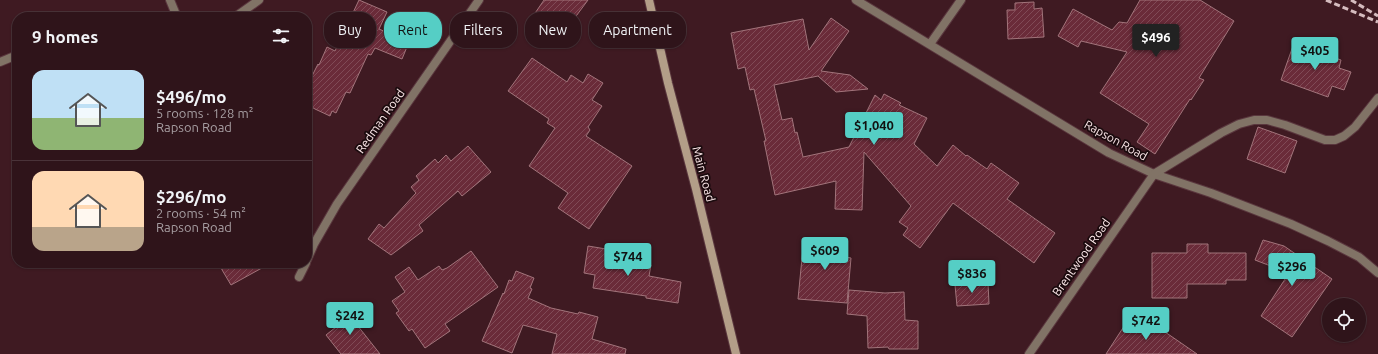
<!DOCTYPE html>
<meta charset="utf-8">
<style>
body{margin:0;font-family:Ubuntu,sans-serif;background:#371d23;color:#f1f3f6;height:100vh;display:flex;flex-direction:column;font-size:15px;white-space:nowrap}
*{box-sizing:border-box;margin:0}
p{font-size:13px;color:#a79ea2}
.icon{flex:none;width:22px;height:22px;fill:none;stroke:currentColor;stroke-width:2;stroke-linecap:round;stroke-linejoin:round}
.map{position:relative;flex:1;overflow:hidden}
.panel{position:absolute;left:12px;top:12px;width:300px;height:256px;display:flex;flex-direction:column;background:#2f141a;border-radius:16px;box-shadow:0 1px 3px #0004,0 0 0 1px #4a3339}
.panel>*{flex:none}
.banner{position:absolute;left:324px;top:12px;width:380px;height:36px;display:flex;gap:8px}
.buttons{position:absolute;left:1322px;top:298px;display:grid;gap:8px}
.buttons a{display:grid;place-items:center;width:44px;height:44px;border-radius:50%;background:#2f141a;box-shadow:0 1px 3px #0004,0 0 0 1px #4a3339;font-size:20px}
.price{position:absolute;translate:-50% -34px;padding:0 9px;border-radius:4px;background:#55cec5;color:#111;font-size:13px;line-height:26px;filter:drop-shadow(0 1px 2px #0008)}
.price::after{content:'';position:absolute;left:50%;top:24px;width:12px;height:9px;margin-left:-6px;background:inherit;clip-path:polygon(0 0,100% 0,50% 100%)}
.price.current{background:#222;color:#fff}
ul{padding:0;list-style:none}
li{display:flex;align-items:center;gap:12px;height:100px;padding:0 20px}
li+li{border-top:1px solid #4a3339}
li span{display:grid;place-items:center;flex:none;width:112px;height:80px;border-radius:12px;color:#555}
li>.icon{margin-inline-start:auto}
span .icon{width:48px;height:48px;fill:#fffc;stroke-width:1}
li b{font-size:17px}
h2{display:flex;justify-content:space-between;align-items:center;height:48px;padding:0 20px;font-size:17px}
.chip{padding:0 14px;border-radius:16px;background:#2f141a;box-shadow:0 1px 3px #0004,0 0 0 1px #4a3339;font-size:14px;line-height:36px}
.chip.current{background:#55cec5;color:#111}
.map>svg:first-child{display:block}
.building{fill:url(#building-hatch);stroke:#a2747b}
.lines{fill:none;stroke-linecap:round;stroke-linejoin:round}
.lane-casing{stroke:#5a373e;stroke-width:10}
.street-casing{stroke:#5a373e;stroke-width:10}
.secondary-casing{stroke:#5a373e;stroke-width:10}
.lane{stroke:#817366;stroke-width:8}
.street{stroke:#817366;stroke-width:8}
.secondary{stroke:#b39e88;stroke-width:8}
.rail{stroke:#d5bcbf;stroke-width:3;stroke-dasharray:6 3;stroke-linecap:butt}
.labels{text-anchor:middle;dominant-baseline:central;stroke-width:3.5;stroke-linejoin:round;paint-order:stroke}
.street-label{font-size:12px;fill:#fde8ea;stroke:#1b0b0e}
</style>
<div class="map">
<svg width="1378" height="354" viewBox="0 0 1378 354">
<defs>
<pattern id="building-hatch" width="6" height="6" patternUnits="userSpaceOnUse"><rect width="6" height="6" fill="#6a2b39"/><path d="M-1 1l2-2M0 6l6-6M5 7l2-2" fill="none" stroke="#804a56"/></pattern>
</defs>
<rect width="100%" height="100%" fill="#3f1a22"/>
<!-- building -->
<g class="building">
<polygon points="359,0 387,12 379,29 409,42 402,59 375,48 371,55 368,54 350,93 346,92 336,113 332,111 330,116 315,109 307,104 307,86 318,64 319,65 327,47 335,51"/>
<polygon points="544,0 588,0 568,27 564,25 552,43 527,25"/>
<polygon points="1140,0 1200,0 1234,21 1199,78 1204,80 1191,100 1190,99 1155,154 1137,142 1149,124 1100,93 1127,52 1081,41 1078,47 1058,36 1073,9 1112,30 1119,22 1127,23"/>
<polygon points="1034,2 1034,9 1042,8 1044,37 1008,39 1007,10 1015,10 1015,3"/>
<polygon points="831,18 849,31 821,71 850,75 868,89 836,92 818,76 774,85 782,120 792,118 795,133 797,132 803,157 849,147 875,95 881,100 884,94 901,103 899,105 927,118 914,144 937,166 953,145 966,156 967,155 987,169 991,163 1019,183 1007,199 1055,233 1034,263 953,203 920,248 903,235 908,228 899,222 911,206 864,152 862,210 835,209 836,181 775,195 764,141 766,141 754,89 750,90 745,67 738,69 731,33 803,19 809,50"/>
<polygon points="1294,43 1341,60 1339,68 1351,72 1344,90 1332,86 1328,97 1281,80"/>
<polygon points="532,58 567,82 571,75 583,83 588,74 603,83 592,100 602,106 588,127 590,130 586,136 632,166 589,229 558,208 568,193 529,166 555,128 547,123 549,119 508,91"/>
<polygon points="1258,127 1297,141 1285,173 1247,159"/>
<polygon points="468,146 491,172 462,196 458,191 419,225 423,231 391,255 368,239 379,224 384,228 416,193 411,187 419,180 416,176 435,159 438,163 446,155 451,161"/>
<polygon points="804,238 847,242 846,257 851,258 847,303 798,299"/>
<polygon points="1263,240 1284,246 1332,279 1292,337 1261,316 1289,273 1255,260"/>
<polygon points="1187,244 1208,244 1208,253 1246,253 1246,280 1226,280 1226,284 1187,284 1187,298 1152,298 1152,253 1187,253"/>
<polygon points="588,246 612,250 612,256 628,258 627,261 651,265 649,276 681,282 678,303 646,298 646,296 593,288 595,275 584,273"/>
<polygon points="471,251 498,287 445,324 450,331 425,348 412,329 409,331 396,313 399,311 392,301 405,292 395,277 409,267 418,280 439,266 442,270 447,268"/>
<polygon points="218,263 271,263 231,285"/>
<polygon points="516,271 534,278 530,288 532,289 528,298 551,308 578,314 579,312 598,317 592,339 626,349 625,354 552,354 557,334 523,325 512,353 482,341 503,293 504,294 509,280 512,281"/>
<polygon points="988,283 989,304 957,306 955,285"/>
<polygon points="849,290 885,293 904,292 905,320 918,321 918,349 889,349 888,347 868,348 867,316 847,314"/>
<polygon points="344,309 350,316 380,354 341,354 326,335 336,327 330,320"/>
<polygon points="1132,314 1152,328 1152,323 1197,354 1106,354"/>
</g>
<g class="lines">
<!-- lane casing -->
<g class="lane-casing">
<polyline id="lane" points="930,44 961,0"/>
</g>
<!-- street casing -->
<g class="street-casing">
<g id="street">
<polyline points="170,0 177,17"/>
<polyline points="856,0 1109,153 1154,174 1211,193 1291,224 1328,241 1359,257 1378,273"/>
<polyline points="235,17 259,0"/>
<polyline points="0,62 17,55"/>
<polyline points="307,260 314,244 337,204 479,0"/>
<polyline points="299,277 306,263"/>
<polyline points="1029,354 1154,174 1221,133 1239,124 1254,120 1267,120 1285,125 1325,140 1335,140 1344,136 1355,127 1378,98"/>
</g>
</g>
<!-- secondary casing -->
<g class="secondary-casing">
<polyline id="secondary" points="649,0 668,83 696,189 736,354"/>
</g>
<!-- lane -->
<use href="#lane" class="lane"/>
<!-- street -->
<use href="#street" class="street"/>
<!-- secondary -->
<use href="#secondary" class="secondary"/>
<!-- rail -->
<g class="rail">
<polyline points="1326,0 1378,22"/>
<polyline points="1351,0 1378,16"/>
</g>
</g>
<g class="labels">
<!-- street labels -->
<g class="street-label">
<text transform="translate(380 121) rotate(-55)">Redman Road</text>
<text transform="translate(1116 140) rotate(29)">Rapson Road</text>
<text transform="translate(704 174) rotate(75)">Main Road</text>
<text transform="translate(1081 257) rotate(-55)">Brentwood Road</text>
</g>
</g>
</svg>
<div class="buttons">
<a><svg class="icon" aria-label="locate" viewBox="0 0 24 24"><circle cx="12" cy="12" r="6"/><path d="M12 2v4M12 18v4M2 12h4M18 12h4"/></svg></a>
</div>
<b class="price current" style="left:1156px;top:58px">$496</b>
<b class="price" style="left:1315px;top:71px">$405</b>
<b class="price" style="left:874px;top:146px">$1,040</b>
<b class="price" style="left:825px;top:271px">$609</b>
<b class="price" style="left:628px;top:277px">$744</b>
<b class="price" style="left:1292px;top:287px">$296</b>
<b class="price" style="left:972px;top:294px">$836</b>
<b class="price" style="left:350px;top:336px">$242</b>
<b class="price" style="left:1146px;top:341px">$742</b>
<div class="banner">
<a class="chip">Buy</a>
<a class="chip current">Rent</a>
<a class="chip">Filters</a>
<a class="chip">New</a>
<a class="chip">Apartment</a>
</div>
<section class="panel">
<h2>9 homes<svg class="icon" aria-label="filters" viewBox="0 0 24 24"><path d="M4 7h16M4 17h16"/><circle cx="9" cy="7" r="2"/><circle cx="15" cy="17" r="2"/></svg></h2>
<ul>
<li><span style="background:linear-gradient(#bfe0f5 60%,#8fb573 0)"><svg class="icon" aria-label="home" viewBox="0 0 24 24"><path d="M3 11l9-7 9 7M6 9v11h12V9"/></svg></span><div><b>$496/mo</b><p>5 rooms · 128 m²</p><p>Rapson Road</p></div></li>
<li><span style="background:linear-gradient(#ffd9b3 70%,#b9a48a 0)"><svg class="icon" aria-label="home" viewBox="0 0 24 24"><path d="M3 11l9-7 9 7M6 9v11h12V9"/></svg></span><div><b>$296/mo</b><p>2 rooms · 54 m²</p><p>Rapson Road</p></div></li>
</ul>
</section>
</div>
